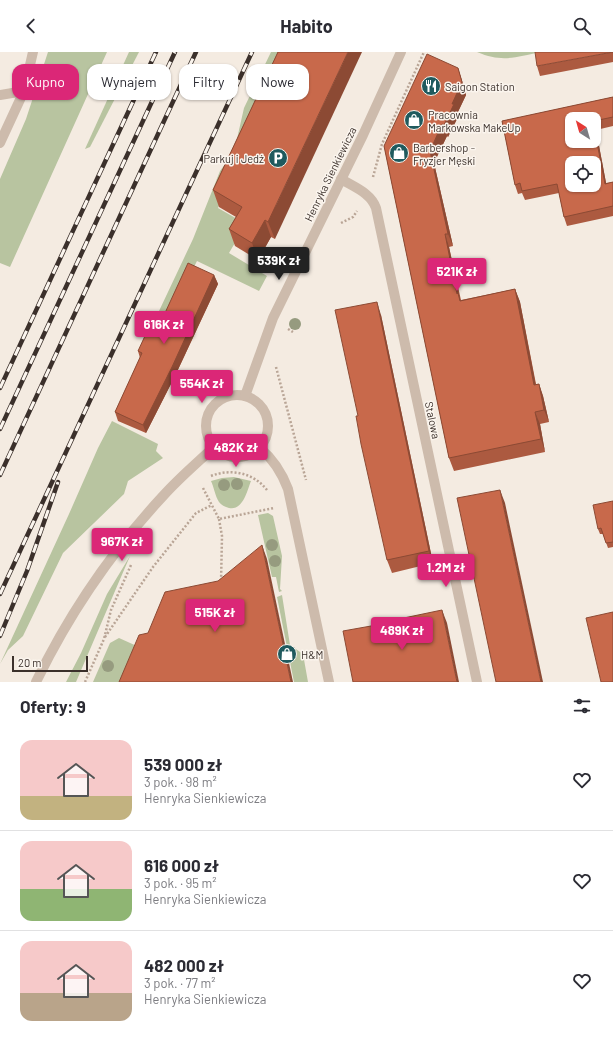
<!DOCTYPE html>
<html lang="pl">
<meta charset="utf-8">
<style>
body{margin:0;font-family:Barlow,sans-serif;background:#f2f2f3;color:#2b2b33;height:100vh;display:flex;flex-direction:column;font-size:15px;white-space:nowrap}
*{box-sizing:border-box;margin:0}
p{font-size:13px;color:#7c7c81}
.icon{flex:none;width:22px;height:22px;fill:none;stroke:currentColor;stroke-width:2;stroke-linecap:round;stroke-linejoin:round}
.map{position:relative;height:630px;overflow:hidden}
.details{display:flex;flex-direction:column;background:#fff;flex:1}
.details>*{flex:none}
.top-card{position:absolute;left:12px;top:12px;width:400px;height:36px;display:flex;gap:8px}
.needle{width:26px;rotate:323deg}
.buttons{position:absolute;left:565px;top:60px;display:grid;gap:8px}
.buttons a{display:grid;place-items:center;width:36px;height:36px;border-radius:8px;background:#fff;box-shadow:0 1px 3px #0004;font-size:20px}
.scale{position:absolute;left:12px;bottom:10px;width:76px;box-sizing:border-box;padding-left:4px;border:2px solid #3b302b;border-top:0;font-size:11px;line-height:14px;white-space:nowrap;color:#3b302b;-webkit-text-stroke:3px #fbf5ee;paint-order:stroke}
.price{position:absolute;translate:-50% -34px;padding:0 9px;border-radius:4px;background:#db2777;color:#fff;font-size:13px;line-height:26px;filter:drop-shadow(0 1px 2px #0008)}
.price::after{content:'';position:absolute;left:50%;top:24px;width:12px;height:9px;margin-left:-6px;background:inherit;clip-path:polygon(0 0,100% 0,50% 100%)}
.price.current{background:#222;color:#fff}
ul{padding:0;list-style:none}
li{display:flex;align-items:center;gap:12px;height:100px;padding:0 20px}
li+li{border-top:1px solid #e1e1e2}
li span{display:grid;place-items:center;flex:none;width:112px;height:80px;border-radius:12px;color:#555}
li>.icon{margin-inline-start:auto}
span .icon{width:48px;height:48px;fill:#fffc;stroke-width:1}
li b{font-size:17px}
h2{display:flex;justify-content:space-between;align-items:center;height:48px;padding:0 20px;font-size:17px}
.tag{padding:0 14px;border-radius:12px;background:#fff;box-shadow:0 1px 3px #0004;font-size:14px;line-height:36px}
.tag.current{background:#db2777;color:#fff}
header{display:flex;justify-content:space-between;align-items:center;height:52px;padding:0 20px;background:#fff;font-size:18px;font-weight:700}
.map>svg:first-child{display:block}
.green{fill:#b8c4a0}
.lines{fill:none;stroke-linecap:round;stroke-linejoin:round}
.path{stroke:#b9a596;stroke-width:2.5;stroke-dasharray:2 2;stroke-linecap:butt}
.service{stroke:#cdbbac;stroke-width:10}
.minor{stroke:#cdbbac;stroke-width:10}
.tertiary{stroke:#cdbbac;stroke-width:10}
.rail-casing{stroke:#3b302b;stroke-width:4.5}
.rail{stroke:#fbf5ee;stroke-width:3;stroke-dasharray:9;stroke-linecap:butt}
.tree{fill:#969b7f}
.wall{fill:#ac5a40;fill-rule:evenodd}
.shaded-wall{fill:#8c4a34}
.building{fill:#c8694b;stroke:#8c4a34;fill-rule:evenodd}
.labels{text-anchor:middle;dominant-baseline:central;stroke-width:3;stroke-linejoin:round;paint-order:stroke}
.poi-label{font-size:11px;fill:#3b302b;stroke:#fbf5ee;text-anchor:start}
.street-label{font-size:11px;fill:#3b302b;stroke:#fbf5ee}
</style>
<header><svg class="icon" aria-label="back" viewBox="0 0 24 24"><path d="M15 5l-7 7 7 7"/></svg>Habito<svg class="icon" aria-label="search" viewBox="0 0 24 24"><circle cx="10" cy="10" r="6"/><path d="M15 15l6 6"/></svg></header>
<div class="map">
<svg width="613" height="630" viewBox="0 0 613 630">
<rect width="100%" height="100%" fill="#f4ebe1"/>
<!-- green -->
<g class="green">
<polygon points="48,0 107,0 10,215 0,211 0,127 26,67"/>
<polygon points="129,0 139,0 90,95 85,97"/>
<polygon points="271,0 290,0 218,156 246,172 229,201 267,224 259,239 197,209 161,281 151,276 193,187 220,119 234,100 244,56"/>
<path d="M477,0H541C515,5 503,11 477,0Z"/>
<polygon points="112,369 158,392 156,399 163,406 128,429 124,442 63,501 23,584 8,598 0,612 69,462 98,396"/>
<path d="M234,425L251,429C247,439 243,459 229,456C225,455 221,453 219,450C215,444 214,435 211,429L222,426Z"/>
<polygon points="268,461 273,464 282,504 280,537 282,539 279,540 276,525 272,525 258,463"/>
<polygon points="130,504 76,630 66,630 81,601 107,542"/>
<polygon points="282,543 290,593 303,602 308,630 294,630 277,545"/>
<polygon points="119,586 139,595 124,630 93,630 110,591"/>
</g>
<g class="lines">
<!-- path -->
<g class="path">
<polyline points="373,125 382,92 424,0"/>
<polyline points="341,171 353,165 357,159"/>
<polyline points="288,277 293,280"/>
<polyline points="276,315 306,428"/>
<path d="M211,424C231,416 254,421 267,438"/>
<polyline points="203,436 219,467 274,456"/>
<polyline points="219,467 222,484 221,531"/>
<polyline points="105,585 153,515 196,461 212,453"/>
<polyline points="85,630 104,587 111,558 131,513"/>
</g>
<!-- service -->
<path class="service" d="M260,396C273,407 282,421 288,437L329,630"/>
<!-- minor -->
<g class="minor">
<polyline points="0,43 24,39"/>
<polyline points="0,91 24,39 33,0"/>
<path d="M341,127C354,135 371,141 376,156L477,630"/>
</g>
<!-- tertiary -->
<g class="tertiary">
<circle cx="237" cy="374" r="31"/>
<polyline points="245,344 273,266 363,83 401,0"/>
<path d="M36,630C69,562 112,499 163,444C179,426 197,411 214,395"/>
</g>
<!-- rail casing -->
<g class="rail-casing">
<g id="rail">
<polyline points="0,336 156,0"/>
<polyline points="0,377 175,0"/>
<polyline points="0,423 196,0"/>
<polyline points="0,542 252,0"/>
<polyline points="0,584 27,519 58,430"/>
</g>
</g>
<!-- rail -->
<use href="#rail" class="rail"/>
</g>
<!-- trees -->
<g class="tree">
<circle cx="295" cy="272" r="6"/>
<circle cx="237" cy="432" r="6"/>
<circle cx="224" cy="433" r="6"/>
<circle cx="272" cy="493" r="6"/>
<circle cx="275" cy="509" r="6"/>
<circle cx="108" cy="614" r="6"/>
</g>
<!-- wall -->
<g class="wall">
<polygon points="278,0 275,187 271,185 258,208 235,194 229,177 236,165 219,155 213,138"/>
<polygon points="613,0 613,10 540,24 537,14"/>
<polygon points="458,16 462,29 466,43 457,62 458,65 448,85 447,84 434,111 453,194 449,195 461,248 515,237 520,250 536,332 539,332 543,344 549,370 540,372 545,400 454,419 449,406 384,94"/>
<path d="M613,45V74L596,78L606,131L613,130V164L567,174L564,165L559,141L525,148L522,141L518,142L515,133L502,69ZM572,67H594V89H572ZM572,111H594V133H572Z"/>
<polygon points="214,223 218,232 175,324 146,381 118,369 115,360 140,306 138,299 159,274"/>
<polygon points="381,263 433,511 392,521 387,508"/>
<polygon points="613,449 613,495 608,496 603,482 600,482 598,477"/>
</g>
<!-- shaded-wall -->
<g class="shaded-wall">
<polygon points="348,0 362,0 275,187 268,170"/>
<polygon points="458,16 462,29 466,43 457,62 458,65 448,85 444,73 452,52"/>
<polygon points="442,72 447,84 434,111 453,194 448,182 430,99"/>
<polygon points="594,72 596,78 608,141 605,132"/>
<polygon points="265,168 271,185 258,208 252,191"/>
<polygon points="445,182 449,195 460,247 464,261 457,242"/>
<polygon points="214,223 218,232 175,324 146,381 143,373"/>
<polygon points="515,237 520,250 538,345 534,333"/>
<polygon points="377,250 381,263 433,511 429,499"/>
<polygon points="539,332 543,344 549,370 544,358"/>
<polygon points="535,360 540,372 545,400 541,387"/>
<polygon points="500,438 505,451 543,630 541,630"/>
<polygon points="262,493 267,507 293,630 291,630"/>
<polygon points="442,558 447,571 459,630 457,630"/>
</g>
<!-- building -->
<g class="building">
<polygon points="278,0 348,0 268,170 265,168 252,191 229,177 242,155 213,138"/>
<polygon points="535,0 613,0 537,14"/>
<polygon points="427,2 458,16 462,30 452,52 454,52 444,73 442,72 430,99 448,182 445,182 457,242 458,241 460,249 515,237 534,333 539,332 544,358 535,360 541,387 449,406 384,94"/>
<path d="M613,45V65L594,69V67H572V89H594V75L605,132L613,130V154L564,165L557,132L522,139L520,131L515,133L502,69ZM572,111H594V133H572Z"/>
<polygon points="188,211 214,223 172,315 143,373 115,360 142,301 138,299 151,271 159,274"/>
<polygon points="377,250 429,499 387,508 361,392 356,364 358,364 335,258"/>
<polygon points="500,438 541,630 496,630 457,446"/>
<polygon points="613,449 613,490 606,491 601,476 598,477 593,453"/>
<polygon points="262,493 291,630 119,630 139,583 148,581 165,540 218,529"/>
<polygon points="442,558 457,630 353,630 343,579 399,569 399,567"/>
<polygon points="613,560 613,630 601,630 586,566"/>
</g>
<!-- icons -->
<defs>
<g id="restaurant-disc" transform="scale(1)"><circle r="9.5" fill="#1f5a5e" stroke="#fbf5ee"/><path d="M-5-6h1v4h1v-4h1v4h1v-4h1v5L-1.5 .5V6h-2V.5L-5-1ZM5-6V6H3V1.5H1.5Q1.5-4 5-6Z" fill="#fff"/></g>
<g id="shop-disc" transform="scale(1)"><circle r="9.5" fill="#1f5a5e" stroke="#fbf5ee"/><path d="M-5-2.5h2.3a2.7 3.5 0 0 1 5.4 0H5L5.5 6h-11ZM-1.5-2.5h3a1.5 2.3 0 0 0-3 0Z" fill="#fff"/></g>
<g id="parking-disc" transform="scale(1)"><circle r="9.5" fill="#1f5a5e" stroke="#fbf5ee"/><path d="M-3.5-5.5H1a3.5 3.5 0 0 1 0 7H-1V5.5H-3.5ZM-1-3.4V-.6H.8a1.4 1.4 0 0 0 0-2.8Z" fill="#fff"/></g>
</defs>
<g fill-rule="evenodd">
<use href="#restaurant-disc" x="431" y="34"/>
<use href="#shop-disc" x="414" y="68"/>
<use href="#shop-disc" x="399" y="101"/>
<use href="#parking-disc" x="278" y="106"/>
<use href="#shop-disc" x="287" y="602"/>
</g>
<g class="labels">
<!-- poi labels -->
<g class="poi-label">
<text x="445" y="34">Saigon Station</text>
<text x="428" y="62">Pracownia<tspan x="428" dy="13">Markowska MakeUp</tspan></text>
<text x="413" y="95">Barbershop -<tspan x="413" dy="13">Fryzjer Męski</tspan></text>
<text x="264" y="106" text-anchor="end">Parkuj i Jedź</text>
<text x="301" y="602">H&amp;M</text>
</g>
<!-- street labels -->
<g class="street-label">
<text transform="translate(330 122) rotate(-64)">Henryka Sienkiewicza</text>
<text transform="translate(433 368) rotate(78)">Stalowa</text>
</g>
</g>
</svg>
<div class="buttons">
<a><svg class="needle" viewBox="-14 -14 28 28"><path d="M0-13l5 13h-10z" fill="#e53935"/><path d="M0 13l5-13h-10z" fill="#7c7c81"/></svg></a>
<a><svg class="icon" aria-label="locate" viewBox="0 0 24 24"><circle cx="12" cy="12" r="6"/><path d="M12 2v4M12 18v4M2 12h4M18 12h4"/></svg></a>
</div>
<div class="scale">20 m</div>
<b class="price current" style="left:279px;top:229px">539K zł</b>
<b class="price" style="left:457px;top:240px">521K zł</b>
<b class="price" style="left:164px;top:293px">616K zł</b>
<b class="price" style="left:202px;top:352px">554K zł</b>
<b class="price" style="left:236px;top:416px">482K zł</b>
<b class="price" style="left:122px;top:510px">967K zł</b>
<b class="price" style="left:446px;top:536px">1.2M zł</b>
<b class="price" style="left:215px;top:581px">515K zł</b>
<b class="price" style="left:402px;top:599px">489K zł</b>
<div class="top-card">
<a class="tag current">Kupno</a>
<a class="tag">Wynajem</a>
<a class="tag">Filtry</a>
<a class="tag">Nowe</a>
</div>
</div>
<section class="details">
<h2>Oferty: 9<svg class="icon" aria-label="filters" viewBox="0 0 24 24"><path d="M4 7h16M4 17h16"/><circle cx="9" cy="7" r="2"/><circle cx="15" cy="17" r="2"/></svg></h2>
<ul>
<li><span style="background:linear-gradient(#f6c9c9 70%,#c2b280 0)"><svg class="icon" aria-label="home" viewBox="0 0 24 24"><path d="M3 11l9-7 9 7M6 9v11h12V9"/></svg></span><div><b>539 000 zł</b><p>3 pok. · 98 m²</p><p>Henryka Sienkiewicza</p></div><svg class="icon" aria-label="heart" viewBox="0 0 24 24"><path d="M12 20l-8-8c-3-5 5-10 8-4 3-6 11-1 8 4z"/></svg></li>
<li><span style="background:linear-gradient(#f6c9c9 60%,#8fb573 0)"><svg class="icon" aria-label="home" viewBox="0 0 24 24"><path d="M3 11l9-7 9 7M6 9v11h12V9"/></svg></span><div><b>616 000 zł</b><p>3 pok. · 95 m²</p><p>Henryka Sienkiewicza</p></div><svg class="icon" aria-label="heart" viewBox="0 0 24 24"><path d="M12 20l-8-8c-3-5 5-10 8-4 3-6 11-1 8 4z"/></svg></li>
<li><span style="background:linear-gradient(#f6c9c9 65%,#b9a48a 0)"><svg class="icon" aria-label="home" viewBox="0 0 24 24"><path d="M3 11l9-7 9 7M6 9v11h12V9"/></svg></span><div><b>482 000 zł</b><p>3 pok. · 77 m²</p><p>Henryka Sienkiewicza</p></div><svg class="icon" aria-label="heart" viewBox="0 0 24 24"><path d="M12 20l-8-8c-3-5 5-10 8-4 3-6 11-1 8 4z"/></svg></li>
</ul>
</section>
